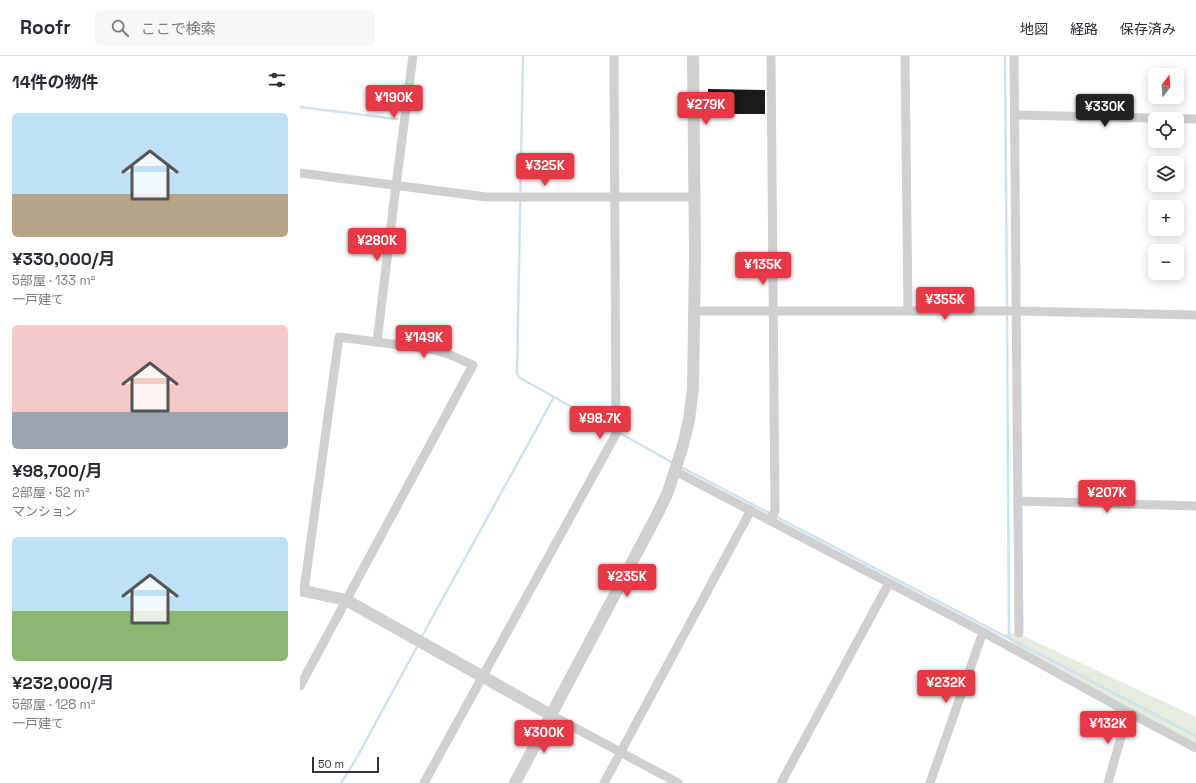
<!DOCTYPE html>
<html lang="ja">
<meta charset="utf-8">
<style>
body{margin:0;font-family:"Space Grotesk","Noto Sans JP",sans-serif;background:#f7f7f7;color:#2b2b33;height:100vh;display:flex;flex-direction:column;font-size:15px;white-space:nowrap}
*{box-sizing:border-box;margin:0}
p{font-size:13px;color:#7c7c81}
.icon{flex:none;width:22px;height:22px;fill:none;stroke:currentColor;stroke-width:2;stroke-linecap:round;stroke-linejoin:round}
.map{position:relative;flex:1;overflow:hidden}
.drawer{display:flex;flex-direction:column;background:#fff;width:300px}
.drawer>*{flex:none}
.needle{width:26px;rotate:17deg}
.tools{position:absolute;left:848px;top:12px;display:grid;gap:8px}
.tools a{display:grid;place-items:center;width:36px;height:36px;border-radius:6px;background:#fff;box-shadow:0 2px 10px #0003;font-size:20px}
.scale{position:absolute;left:12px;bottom:10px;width:67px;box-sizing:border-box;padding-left:4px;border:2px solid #333;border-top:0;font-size:11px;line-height:14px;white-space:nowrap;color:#333;-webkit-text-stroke:3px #fff;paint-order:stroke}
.price{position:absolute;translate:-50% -34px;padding:0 9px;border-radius:4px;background:#e63946;color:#fff;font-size:13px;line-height:26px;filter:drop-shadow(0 1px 2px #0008)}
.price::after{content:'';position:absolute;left:50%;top:24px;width:12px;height:9px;margin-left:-6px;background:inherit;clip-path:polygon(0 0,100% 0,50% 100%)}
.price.selected{background:#222;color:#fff}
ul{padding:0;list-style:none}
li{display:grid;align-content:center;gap:8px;height:212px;padding:0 12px}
li span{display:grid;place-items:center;height:124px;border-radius:6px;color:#555}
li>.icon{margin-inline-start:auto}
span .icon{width:72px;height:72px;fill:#fffc;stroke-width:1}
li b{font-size:17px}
h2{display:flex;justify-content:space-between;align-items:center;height:48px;padding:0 12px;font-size:17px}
header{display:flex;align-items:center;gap:24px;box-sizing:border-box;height:56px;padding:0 20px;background:#fff;border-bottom:1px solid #e1e1e2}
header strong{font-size:19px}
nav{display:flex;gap:22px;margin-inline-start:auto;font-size:14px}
.search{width:280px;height:36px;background:#f7f7f7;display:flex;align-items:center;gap:10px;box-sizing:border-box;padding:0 14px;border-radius:6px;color:#7c7c81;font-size:15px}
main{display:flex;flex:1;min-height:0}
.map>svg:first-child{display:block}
.green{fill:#e6ecdf}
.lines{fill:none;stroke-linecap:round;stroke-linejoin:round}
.stream{stroke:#cfe2ee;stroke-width:2.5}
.building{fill:#1a1a1a}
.minor{stroke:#d0d0d0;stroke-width:9}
.tertiary{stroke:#d0d0d0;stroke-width:12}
</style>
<header>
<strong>Roofr</strong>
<div class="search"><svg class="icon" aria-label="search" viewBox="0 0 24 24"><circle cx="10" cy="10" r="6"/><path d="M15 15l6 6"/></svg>ここで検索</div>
<nav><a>地図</a><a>経路</a><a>保存済み</a></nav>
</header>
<main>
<section class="drawer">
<h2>14件の物件<svg class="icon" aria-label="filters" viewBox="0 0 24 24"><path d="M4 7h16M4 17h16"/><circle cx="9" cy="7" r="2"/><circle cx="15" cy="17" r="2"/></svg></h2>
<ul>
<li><span style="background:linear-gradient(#bfe0f5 65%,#b9a48a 0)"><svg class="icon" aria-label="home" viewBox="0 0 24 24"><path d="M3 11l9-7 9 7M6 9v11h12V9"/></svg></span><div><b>¥330,000/月</b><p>5部屋 · 133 m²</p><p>一戸建て</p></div></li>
<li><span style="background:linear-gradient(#f6c9c9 70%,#9aa5b1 0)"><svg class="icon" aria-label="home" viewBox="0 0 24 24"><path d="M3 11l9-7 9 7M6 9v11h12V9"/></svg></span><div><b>¥98,700/月</b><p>2部屋 · 52 m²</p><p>マンション</p></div></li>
<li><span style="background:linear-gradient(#bfe0f5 60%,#8fb573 0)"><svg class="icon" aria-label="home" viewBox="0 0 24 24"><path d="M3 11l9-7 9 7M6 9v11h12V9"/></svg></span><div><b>¥232,000/月</b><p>5部屋 · 128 m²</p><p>一戸建て</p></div></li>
</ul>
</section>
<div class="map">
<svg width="896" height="727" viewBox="0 0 896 727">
<rect width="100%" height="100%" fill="#fff"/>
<!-- green -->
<polygon class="green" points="717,577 896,661 896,692 719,593 703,578"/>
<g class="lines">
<!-- stream -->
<g class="stream">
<polyline points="223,0 217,318 220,322 313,374"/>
<polyline points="705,0 707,253"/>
<polyline points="0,51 97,63"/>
<polyline points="707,258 709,581"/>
<polyline points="318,376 373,407"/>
<polyline points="381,411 896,680"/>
<polyline points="121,582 254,341"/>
<polyline points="41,727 56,703 118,589"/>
</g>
</g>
<!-- building -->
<polygon class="building" points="408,33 465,34 465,58 408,58"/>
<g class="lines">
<!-- minor -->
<g class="minor">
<polyline points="605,0 608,254"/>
<polyline points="714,0 719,577"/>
<polyline points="715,59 896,63"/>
<polyline points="0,117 186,141 394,141"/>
<polyline points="394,255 716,255 896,259"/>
<polyline points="77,286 96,129 113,0"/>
<polyline points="375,415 683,576 828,656 896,692"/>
<polyline points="718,445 896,450"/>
<polyline points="470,465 475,455 471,0"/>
<polyline points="0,630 173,309 148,298 130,293 39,281 4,534"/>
<polyline points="251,659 378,727"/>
<polyline points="124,727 316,378 314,0"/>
<polyline points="304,727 451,454"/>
<polyline points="481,727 589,527"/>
<polyline points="630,727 683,576"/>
<polyline points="808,727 828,656"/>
</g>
<!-- tertiary -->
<g class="tertiary">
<polyline points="0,534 46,544 251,659"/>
<polyline points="215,727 357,459 368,436 383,389 389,364 393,332 395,199 393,0"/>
</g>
</g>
</svg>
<div class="tools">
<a><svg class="needle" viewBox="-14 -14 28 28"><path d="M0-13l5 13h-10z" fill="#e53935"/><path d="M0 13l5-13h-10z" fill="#7c7c81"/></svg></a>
<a><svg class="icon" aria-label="locate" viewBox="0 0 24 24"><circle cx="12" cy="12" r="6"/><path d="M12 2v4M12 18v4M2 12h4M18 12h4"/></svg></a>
<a><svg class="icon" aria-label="layers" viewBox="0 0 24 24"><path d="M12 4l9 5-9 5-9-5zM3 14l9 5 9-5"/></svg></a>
<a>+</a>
<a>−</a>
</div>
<div class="scale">50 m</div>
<b class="price" style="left:94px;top:63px">¥190K</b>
<b class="price" style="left:406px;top:70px">¥279K</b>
<b class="price selected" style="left:805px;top:72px">¥330K</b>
<b class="price" style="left:245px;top:131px">¥325K</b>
<b class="price" style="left:77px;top:206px">¥280K</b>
<b class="price" style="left:463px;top:230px">¥135K</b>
<b class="price" style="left:645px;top:265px">¥355K</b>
<b class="price" style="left:124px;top:303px">¥149K</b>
<b class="price" style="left:300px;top:384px">¥98.7K</b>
<b class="price" style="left:807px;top:458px">¥207K</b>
<b class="price" style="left:327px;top:542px">¥235K</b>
<b class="price" style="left:646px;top:648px">¥232K</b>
<b class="price" style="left:808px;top:689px">¥132K</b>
<b class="price" style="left:244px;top:698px">¥300K</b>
</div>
</main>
